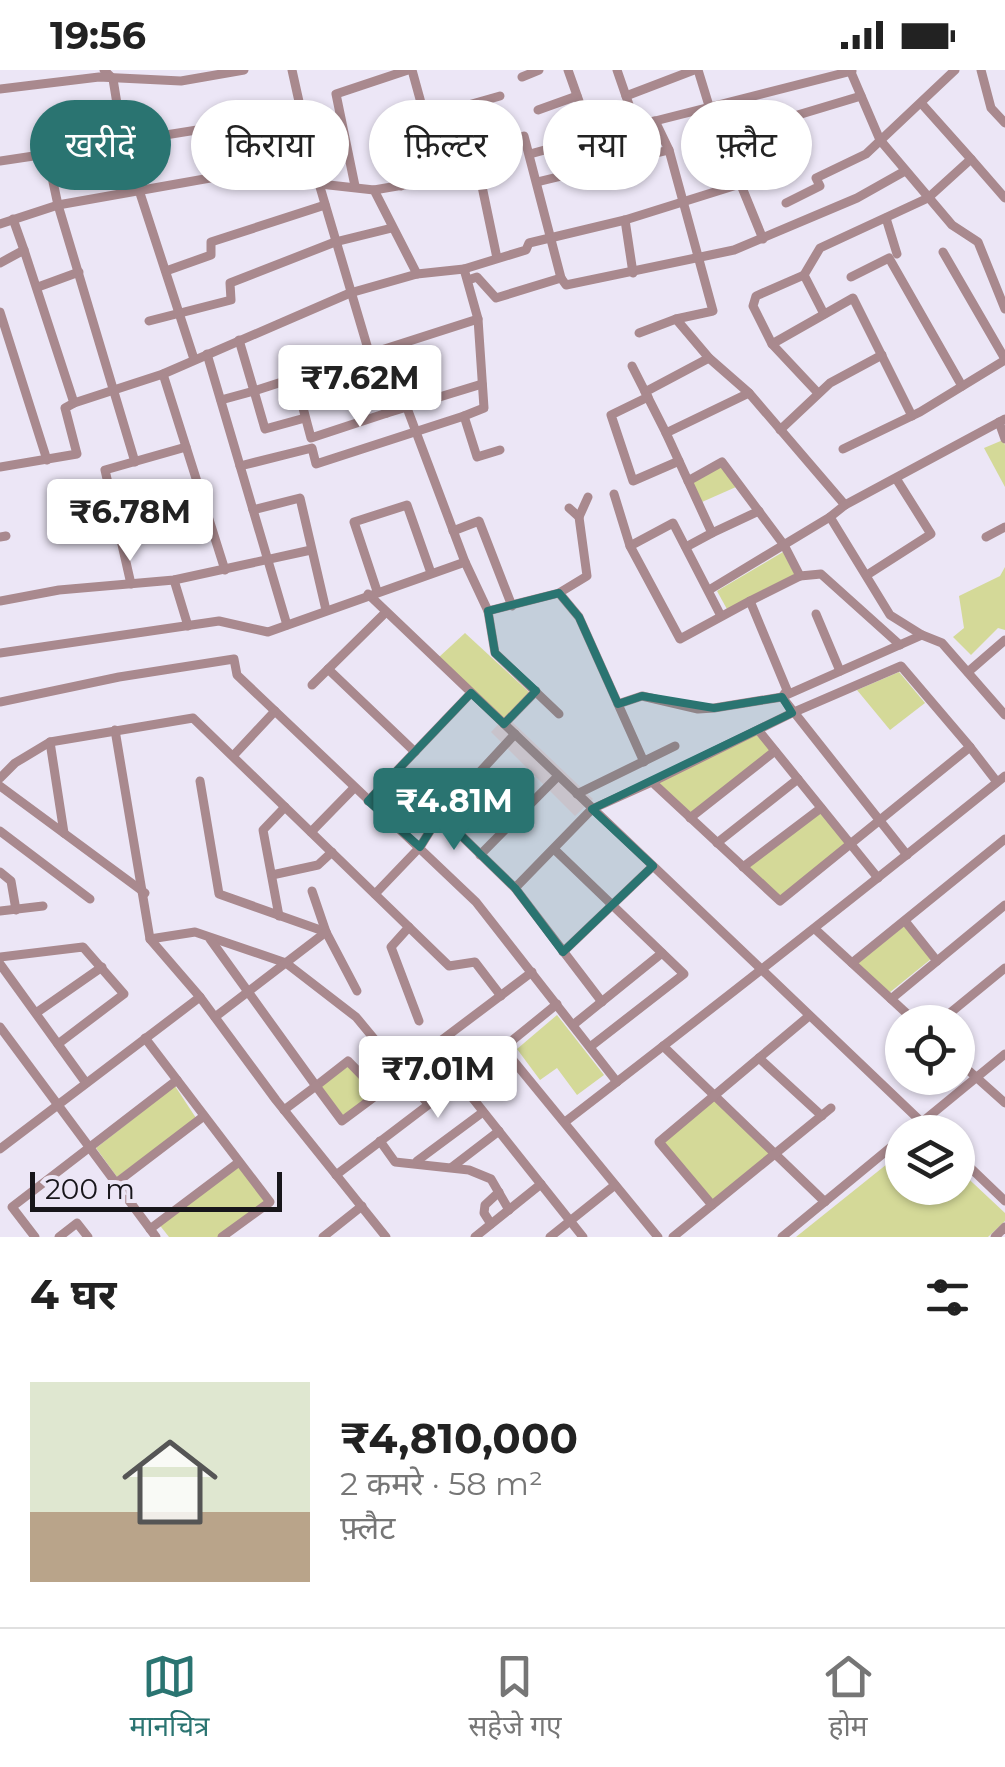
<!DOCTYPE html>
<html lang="hi">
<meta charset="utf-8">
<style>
body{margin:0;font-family:Montserrat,"Noto Sans Devanagari",sans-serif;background:#f2f2f2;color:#222;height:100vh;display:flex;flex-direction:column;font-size:38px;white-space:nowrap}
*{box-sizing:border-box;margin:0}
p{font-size:32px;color:#767676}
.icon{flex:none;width:55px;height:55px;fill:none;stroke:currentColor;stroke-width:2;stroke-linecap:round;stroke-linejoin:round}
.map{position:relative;height:1167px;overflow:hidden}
.sheet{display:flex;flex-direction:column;background:#fff;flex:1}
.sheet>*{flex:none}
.top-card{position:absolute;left:30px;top:30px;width:945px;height:90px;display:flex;gap:20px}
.tools{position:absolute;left:885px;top:935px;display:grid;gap:20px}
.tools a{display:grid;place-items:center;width:90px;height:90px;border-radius:50%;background:#fff;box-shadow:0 2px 8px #0004;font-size:50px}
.scale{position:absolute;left:30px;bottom:25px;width:252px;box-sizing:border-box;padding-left:10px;border:5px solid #18161b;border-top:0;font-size:28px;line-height:35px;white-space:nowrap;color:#18161b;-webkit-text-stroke:8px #ece6f6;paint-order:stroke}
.price{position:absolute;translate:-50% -85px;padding:0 22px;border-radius:10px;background:#fff;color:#222;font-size:32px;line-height:65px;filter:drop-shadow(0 2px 5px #0008)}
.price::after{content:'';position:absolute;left:50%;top:60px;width:30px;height:22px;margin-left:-15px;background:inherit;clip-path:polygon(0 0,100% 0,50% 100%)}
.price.selected{background:#2a7471;color:#fff}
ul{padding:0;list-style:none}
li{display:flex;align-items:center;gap:30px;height:250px;padding:0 30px}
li+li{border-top:2px solid #e0e0e0}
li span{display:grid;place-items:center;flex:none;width:280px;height:200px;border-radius:0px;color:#555}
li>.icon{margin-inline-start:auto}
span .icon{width:120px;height:120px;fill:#fffc;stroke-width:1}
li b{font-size:42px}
h2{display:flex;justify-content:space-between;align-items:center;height:120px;padding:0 30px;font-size:42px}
.tag{padding:0 35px;border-radius:45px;background:#fff;box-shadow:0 2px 8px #0004;font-size:35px;line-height:90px}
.tag.selected{background:#2a7471;color:#fff}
.status{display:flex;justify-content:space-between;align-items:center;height:70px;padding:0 50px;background:#fff;direction:ltr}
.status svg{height:28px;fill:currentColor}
.menu{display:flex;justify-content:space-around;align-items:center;height:140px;border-top:2px solid #e0e0e0;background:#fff;font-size:28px;color:#767676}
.menu a{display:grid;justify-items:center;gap:5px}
.menu .selected{color:#2a7471}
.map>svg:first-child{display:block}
.commercial{fill:#f0d8e2}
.green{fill:#d4d998}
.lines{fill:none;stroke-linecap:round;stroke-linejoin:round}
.minor{stroke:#a9898e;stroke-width:9}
.marked{fill:#2a7471;fill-opacity:0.2;stroke:#2a7471;stroke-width:8;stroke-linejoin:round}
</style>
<div class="status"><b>19:56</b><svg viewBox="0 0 49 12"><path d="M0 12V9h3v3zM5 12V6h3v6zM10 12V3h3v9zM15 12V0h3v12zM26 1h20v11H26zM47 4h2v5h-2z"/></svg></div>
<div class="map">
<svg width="1005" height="1167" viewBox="0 0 1005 1167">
<rect width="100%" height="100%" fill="#ece6f6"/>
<!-- commercial -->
<polygon class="commercial" points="506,646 593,729 575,746 491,662"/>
<!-- green -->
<g class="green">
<polygon points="1003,370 1005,375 1005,417 984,378"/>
<polygon points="722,395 736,417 702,432 692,413"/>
<polygon points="783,482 795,505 728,541 717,521"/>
<polygon points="1005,497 1005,560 998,558 971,585 953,567 964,558 959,526 1000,506"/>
<polygon points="465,563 530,623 503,649 438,588"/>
<polygon points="899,602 925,633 890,660 857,620"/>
<polygon points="759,662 771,680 691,744 658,712"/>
<polygon points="819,740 846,773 780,826 749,797"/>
<polygon points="904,856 931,889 889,923 857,894"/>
<polygon points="557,945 604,1005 577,1025 557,998 540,1010 517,979"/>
<polygon points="348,993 377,1022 345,1048 321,1017"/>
<polygon points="175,1016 196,1048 117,1107 96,1078"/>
<polygon points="714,1026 774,1085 712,1135 659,1072"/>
<polygon points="902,1082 902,1118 958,1118 958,1099 1005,1143 1005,1151 988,1167 796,1167"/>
<polygon points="237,1092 267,1131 218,1167 169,1167 158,1153"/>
</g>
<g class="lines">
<!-- minor -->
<g class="minor">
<polyline points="104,0 113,9 123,71 194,289"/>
<polyline points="292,0 312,90 387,343 482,314"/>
<polyline points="412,0 442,109"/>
<polyline points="568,0 591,65"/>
<polyline points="617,0 636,55 655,51 669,80 713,241 676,249 709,288 749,323 845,435"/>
<polyline points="698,0 710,39 763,169"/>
<polyline points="850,0 880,70 952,155 978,172 1005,239"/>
<polyline points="981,0 991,38 1005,53"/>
<polyline points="522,7 539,0"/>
<polyline points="0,19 99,7 181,11 244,0"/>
<polyline points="626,26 694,0"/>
<polyline points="921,33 971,89"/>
<polyline points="538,40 577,26"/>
<polyline points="426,47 500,26"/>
<polyline points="655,51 852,1"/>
<polyline points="390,56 401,116"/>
<polyline points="721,68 861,26"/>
<polyline points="461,83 524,66 561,208"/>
<polyline points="47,84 303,43"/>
<polyline points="530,84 636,55"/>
<polyline points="0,91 47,84 58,135 135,392"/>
<polyline points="537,112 669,80"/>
<polyline points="320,114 374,120 417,204"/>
<polyline points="355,116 336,24 408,0"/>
<polyline points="374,120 479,102 497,188"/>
<polyline points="786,133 820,116 816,108 866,84 955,0"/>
<polyline points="886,148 897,184"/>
<polyline points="13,149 24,180"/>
<polyline points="625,150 633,203"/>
<polyline points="0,154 58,135 312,90"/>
<polyline points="943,182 1005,289"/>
<polyline points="0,193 24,180 74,333"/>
<polyline points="464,199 526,180 529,173 625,150 740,114"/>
<polyline points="166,201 211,185 211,172 325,135"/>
<polyline points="804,205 756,226 753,236 772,274 853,228 912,346"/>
<polyline points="851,207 889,188 962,316"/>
<polyline points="468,210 477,207 496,228 561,208 566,215 734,180 857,128 905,101"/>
<polyline points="38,217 79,202"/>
<polyline points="0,242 47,390"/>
<polyline points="824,244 804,205 820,178 928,128 971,89 1005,128"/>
<polyline points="149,251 231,230 230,213 335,172 392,158"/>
<polyline points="639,263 676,249"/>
<polyline points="239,270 254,321 478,249"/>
<polyline points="772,274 817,322"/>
<polyline points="207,284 287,555"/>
<polyline points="632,296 666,363"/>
<polyline points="163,304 225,500"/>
<polyline points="295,308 311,368 387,343"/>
<polyline points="645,322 709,288"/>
<polyline points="648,327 611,345 633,411 679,391"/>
<polyline points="221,330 254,321 265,359 305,348"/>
<polyline points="407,338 465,492 488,541 559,523 579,547 618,634 642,626 698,639 714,638 782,627 922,565"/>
<polyline points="1005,349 845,435 830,447 890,545 922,565 942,573 1005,645"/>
<polyline points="999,352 1005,369"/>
<polyline points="780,360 830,313 882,285"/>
<polyline points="843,379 920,342 1005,290"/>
<polyline points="240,396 312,378 316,394 464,346 477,387 500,380"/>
<polyline points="0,397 77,384 65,338 74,333 163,304 350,223 417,204 464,199 478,249 484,338 464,346"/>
<polyline points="688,411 722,392 784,475 800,506 750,531"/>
<polyline points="614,424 630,476 680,569 750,531 787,620 782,627 907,785"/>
<polyline points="253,440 300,428 326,540"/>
<polyline points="579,447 588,427"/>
<polyline points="91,457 203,430"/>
<polyline points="453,461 479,451 512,536"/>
<polyline points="712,463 759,441"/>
<polyline points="0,467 6,466"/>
<polyline points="986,467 1005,457"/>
<polyline points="630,476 673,453 721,546"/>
<polyline points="686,477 712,463 666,363 749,323"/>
<polyline points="867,505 931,464 897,410"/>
<polyline points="800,506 821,504 900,575"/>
<polyline points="174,510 188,556"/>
<polyline points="131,514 105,400 186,377"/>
<polyline points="709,520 830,447"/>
<polyline points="377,521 354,452 407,435 431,503"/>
<polyline points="559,523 587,506 579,447 569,438"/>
<polyline points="368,524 932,1062"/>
<polyline points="0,531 59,520 174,510 311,480"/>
<polyline points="488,541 495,583 559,644"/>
<polyline points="816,544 840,601"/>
<polyline points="0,583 219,551 268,562 465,492"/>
<polyline points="328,599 415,682"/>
<polyline points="968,602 1005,570"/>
<polyline points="312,615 386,542"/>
<polyline points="0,632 119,607 234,589 237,605 476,832 617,1012"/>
<polyline points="618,634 644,692"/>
<polyline points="504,654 536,621"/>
<polyline points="115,660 150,869 200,927 276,1030 386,1167"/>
<polyline points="759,661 878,808"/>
<polyline points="50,672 64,763"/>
<polyline points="233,686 275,641"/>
<polyline points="0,708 15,693 50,672 193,648 449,896 475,892 501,926"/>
<polyline points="200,711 219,824 326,862"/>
<polyline points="652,712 792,643 901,596 970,677"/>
<polyline points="0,716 145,823"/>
<polyline points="577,724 675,676"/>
<polyline points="368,731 471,623"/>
<polyline points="440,745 515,818 602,932"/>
<polyline points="690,748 775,681"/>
<polyline points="0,761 90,829"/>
<polyline points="311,762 354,718"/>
<polyline points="717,773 798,709"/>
<polyline points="554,779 684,904 590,977"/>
<polyline points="480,785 558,706"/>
<polyline points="743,797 821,738"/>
<polyline points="0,802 11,811 16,840"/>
<polyline points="272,805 318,795 332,782"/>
<polyline points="515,818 592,739 652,712 780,831 970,677 997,712"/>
<polyline points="312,821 326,862 357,921"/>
<polyline points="375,824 420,777 440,745 515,664"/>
<polyline points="0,841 43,836"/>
<polyline points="279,846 263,760 285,737"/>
<polyline points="905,851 937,891"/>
<polyline points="409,857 391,877 419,951"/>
<polyline points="815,859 916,952"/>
<polyline points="150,869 195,862 286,893 356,947 428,1034"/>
<polyline points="210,869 316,1016 348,991 379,1023"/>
<polyline points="563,882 653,796"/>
<polyline points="0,887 83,877 124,924 58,974"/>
<polyline points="852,893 1005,769"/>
<polyline points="0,894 86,1013"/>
<polyline points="891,929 1005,835"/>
<polyline points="36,943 102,897"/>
<polyline points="809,946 759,988 822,1046"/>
<polyline points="215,947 326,862"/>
<polyline points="939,952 1005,898"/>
<polyline points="573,955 662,883"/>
<polyline points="0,957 156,1167"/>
<polyline points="145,968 270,1132 222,1167"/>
<polyline points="663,976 825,1132"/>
<polyline points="503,978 557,934"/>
<polyline points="958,991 1005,1033"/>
<polyline points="402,1000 532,902"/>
<polyline points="459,1011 583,1167"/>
<polyline points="284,1040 316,1016 342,1051 405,1004"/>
<path d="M565,1052C713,938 860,823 1005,706"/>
<polyline points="910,1062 1005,984"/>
<polyline points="380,1071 395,1092 469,1100 491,1109 509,1140"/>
<polyline points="0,1079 200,927"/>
<polyline points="958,1086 1005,1131"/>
<polyline points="417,1091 483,1042"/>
<polyline points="452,1097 499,1061"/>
<polyline points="336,1105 503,978 658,1167"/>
<polyline points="116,1113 204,1046"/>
<polyline points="712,1135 659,1072 759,988"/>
<polyline points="491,1154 484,1143 485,1135 499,1122"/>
<polyline points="150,1159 239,1092"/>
<polyline points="35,1167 12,1137 177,1010"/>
<polyline points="59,1167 77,1153 88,1167"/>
<polyline points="323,1167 362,1136"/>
<polyline points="475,1167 541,1114"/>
<polyline points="550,1167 615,1115"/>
<polyline points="673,1167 831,1038"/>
<polyline points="782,1167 902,1068"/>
<polyline points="995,1167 1005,1157"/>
</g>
</g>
<!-- marked area -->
<path class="marked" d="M559,523L579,547L618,634L642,626L714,638L782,627L792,643L592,739L653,796L563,882L515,818L440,745L420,777L368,731L471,623L504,654L536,621L495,583L488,541Z"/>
</svg>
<div class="tools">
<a><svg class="icon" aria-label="locate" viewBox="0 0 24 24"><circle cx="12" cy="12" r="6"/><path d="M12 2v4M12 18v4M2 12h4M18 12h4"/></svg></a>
<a><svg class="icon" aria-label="layers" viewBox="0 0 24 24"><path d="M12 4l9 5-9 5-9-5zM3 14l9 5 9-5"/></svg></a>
</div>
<div class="scale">200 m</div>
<b class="price" style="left:360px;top:360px">₹7.62M</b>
<b class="price" style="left:130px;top:494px">₹6.78M</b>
<b class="price selected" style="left:454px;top:783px">₹4.81M</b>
<b class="price" style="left:438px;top:1051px">₹7.01M</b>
<div class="top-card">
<a class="tag selected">खरीदें</a>
<a class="tag">किराया</a>
<a class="tag">फ़िल्टर</a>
<a class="tag">नया</a>
<a class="tag">फ़्लैट</a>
</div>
</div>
<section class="sheet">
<h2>4 घर<svg class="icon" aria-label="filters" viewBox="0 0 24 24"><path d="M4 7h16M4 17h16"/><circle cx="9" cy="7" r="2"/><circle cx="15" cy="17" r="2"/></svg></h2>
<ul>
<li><span style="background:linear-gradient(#dfe7d0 65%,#b9a48a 0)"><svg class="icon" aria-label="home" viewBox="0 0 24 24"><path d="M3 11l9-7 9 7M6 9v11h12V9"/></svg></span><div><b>₹4,810,000</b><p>2 कमरे · 58 m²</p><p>फ़्लैट</p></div></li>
</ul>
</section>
<nav class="menu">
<a class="selected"><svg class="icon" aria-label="map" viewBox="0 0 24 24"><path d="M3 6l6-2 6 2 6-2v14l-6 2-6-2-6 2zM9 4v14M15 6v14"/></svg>मानचित्र</a>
<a><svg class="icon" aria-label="saved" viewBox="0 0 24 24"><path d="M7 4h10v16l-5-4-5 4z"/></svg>सहेजे गए</a>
<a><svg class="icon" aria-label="home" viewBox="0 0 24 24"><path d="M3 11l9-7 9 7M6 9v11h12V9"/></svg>होम</a>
</nav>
